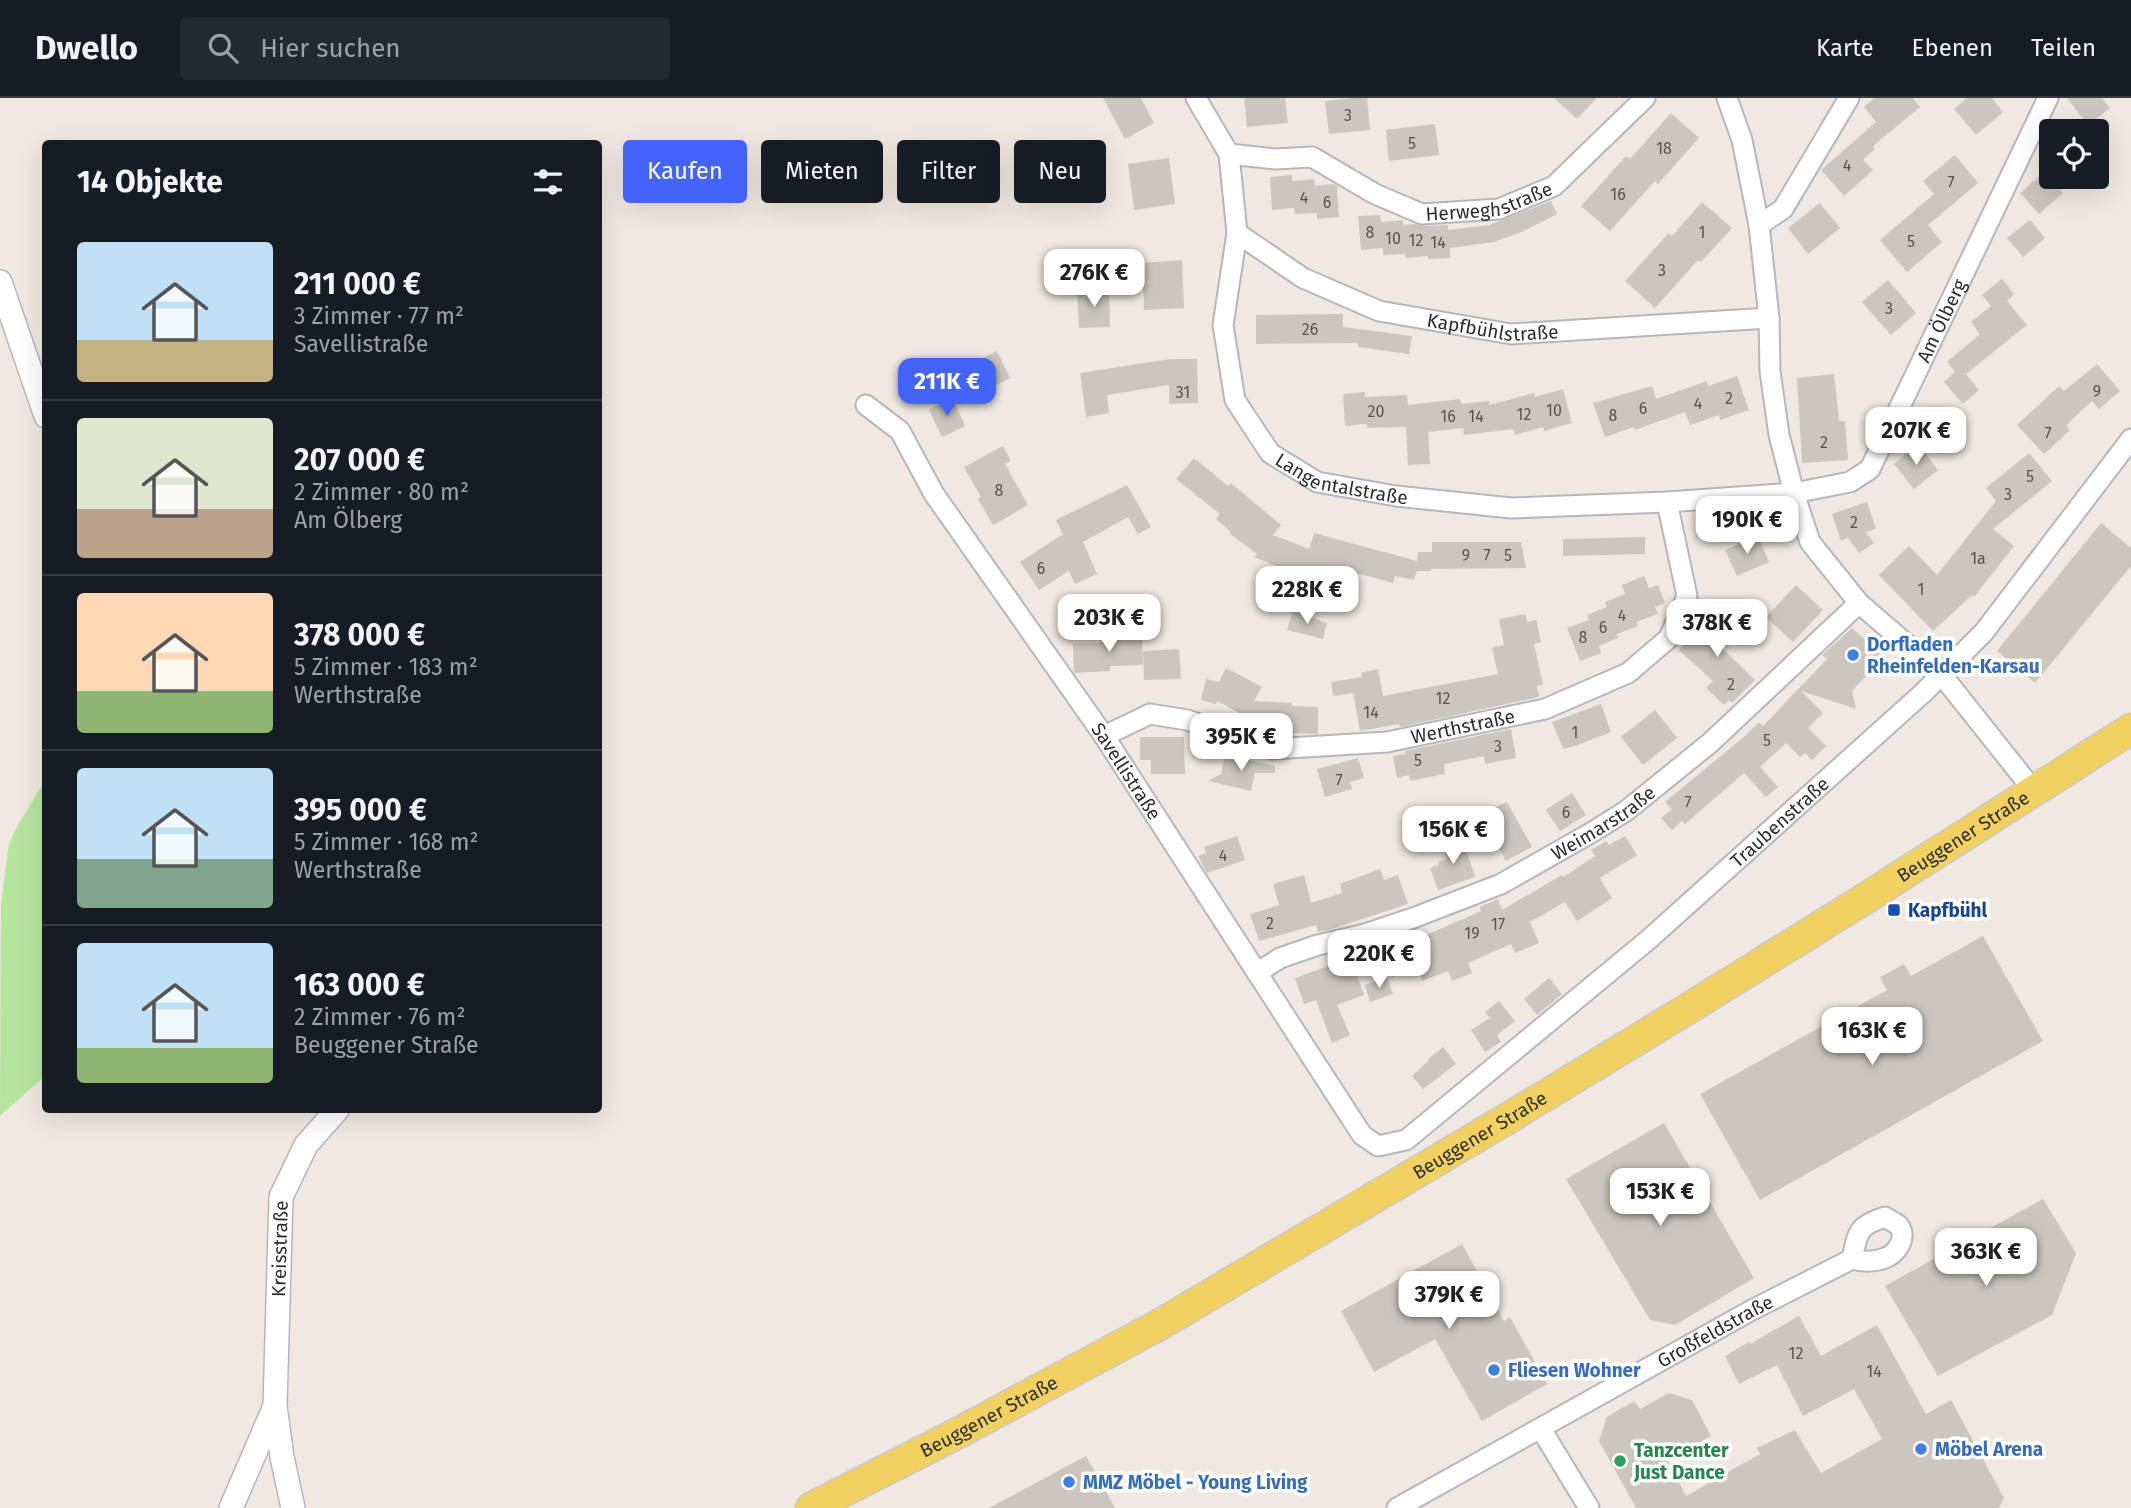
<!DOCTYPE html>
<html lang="de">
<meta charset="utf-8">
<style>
body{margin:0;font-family:"Fira Sans",sans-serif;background:#242831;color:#f1f3f6;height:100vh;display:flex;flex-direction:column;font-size:26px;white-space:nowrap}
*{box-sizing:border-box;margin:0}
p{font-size:23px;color:#9ea1a6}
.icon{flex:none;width:38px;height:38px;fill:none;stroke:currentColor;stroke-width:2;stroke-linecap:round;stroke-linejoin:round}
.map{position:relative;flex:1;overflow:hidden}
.panel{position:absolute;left:42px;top:42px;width:560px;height:973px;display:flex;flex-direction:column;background:#171b24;border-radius:7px;box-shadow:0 7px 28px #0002}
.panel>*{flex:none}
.hud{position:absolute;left:623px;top:42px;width:665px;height:63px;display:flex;gap:14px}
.buttons{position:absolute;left:2039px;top:21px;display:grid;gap:14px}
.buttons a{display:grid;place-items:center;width:70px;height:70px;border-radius:7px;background:#171b24;box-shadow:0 7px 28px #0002;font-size:35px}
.price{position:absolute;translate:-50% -60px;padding:0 16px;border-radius:14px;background:#fff;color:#222;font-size:23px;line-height:46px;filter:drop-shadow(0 2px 4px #0008)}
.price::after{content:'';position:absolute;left:50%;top:42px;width:21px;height:16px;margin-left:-10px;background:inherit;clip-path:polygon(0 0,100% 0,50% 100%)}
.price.on{background:#4264fb;color:#fff}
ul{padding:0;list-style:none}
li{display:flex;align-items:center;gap:21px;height:175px;padding:0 35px}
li+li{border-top:2px solid #363941}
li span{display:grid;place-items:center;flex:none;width:196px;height:140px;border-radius:7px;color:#555}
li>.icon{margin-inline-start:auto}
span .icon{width:84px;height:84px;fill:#fffc;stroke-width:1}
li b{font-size:30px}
h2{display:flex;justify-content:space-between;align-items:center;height:84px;padding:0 35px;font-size:30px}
.tag{padding:0 24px;border-radius:7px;background:#171b24;box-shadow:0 7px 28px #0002;font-size:24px;line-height:63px}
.tag.on{background:#4264fb;color:#fff}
header{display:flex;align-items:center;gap:42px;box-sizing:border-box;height:98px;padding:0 35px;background:#171b24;border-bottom:2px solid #363941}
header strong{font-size:33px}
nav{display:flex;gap:38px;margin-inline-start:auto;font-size:24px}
.search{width:490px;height:63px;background:#242831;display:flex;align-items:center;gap:18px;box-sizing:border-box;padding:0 24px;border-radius:7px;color:#9ea1a6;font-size:26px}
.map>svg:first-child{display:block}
.green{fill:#b6e59e}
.building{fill:#cbc7bf}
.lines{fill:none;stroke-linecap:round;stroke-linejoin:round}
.minor-casing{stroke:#b4b7c1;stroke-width:23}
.tertiary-casing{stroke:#b4b7c1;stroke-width:26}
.primary-casing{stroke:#c9c9c9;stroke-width:33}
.minor{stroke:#fff;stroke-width:19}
.tertiary{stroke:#fff;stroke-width:23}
.primary{stroke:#f2d163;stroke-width:30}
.shop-dot{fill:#3f7fe0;stroke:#fff;stroke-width:2.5}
.transit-dot{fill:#1a4fb4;stroke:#fff;stroke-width:2.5}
.leisure-dot{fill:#2e9e5b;stroke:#fff;stroke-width:2.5}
.labels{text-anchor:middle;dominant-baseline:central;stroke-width:7;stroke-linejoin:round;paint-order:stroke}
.number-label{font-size:16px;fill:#555452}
.street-label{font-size:19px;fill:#2e2e2e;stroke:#fff}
.shop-label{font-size:19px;font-weight:bold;fill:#366cbe;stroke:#fff;text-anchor:start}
.transit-label{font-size:19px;font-weight:bold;fill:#164399;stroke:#fff;text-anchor:start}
.leisure-label{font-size:19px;font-weight:bold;fill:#27864d;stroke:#fff;text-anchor:start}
</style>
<header>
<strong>Dwello</strong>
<div class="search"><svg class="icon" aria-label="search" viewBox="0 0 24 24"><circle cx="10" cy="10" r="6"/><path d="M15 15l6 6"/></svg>Hier suchen</div>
<nav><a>Karte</a><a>Ebenen</a><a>Teilen</a></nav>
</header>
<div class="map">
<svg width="2131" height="1410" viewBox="0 0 2131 1410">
<rect width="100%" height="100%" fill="#efe9e1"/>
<!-- green -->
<polygon class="green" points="45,683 45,978 0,1018 1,806 9,745 19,725"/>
<!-- building -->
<g class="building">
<polygon points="1103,0 1141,0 1154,25 1125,41"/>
<polygon points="1244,0 1285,0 1288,25 1247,29"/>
<polygon points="1351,0 1367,0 1370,32 1329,36 1325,3"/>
<polygon points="1554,0 1597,0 1577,21"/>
<polygon points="1874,0 1913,0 1920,9 1873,48 1875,51 1863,62 1873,72 1844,98 1821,72 1876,24 1864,9"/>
<polygon points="1967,0 1992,0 2003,14 1976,37 1954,11"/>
<polygon points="2067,0 2102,0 2110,10 2088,27"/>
<polygon points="1671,15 1699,40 1658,86 1655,83 1610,133 1581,108 1626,58 1630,61"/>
<polygon points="1435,26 1439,57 1389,63 1386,32"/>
<polygon points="1955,57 1978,85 1928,127 1942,144 1907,174 1880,142 1934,96 1923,83"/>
<polygon points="1169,60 1175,106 1134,112 1128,66"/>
<polygon points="2044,74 2063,95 2039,116 2020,95"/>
<polygon points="1292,77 1292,83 1314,81 1315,88 1334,86 1337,88 1339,119 1317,121 1317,115 1295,116 1294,110 1272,112 1270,79"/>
<polygon points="1551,103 1557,116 1521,134 1494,144 1450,150 1450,160 1428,161 1428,158 1406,160 1405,156 1383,157 1383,150 1361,152 1358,118 1380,117 1381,124 1403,122 1403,127 1414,126 1426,128 1448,127 1448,132 1489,127"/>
<polygon points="1702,104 1732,130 1701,164 1698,162 1655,210 1625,183 1669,135 1672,138"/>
<polygon points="1820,105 1840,130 1808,156 1788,130"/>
<polygon points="2030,122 2045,140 2023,159 2007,140"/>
<polygon points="1182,162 1184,210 1144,212 1142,165"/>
<polygon points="2002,181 2014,196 2007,203 2027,227 1966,276 1979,292 1963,306 1944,284 1955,274 1947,264 1980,236 1971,224 1991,208 1982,197"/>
<polygon points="1888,182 1916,215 1891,237 1862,204"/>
<polygon points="1109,192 1110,229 1079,230 1077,193"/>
<polygon points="1343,216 1343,229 1412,238 1409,256 1358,249 1358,245 1256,246 1256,217"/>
<polygon points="997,253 1010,280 967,302 953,275"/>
<polygon points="1170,261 1197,261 1198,305 1169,306 1169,287 1107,297 1109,315 1086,319 1080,275"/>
<polygon points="2097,266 2120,293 2099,311 2092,303 2066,327 2070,332 2044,356 2017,327 2059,288 2064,293"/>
<polygon points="1834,276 1839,323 1845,323 1848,362 1802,365 1797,280"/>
<polygon points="1737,278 1749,312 1720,322 1719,317 1690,327 1685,314 1635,332 1634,329 1605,339 1593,305 1652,288 1656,301 1707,283 1708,288"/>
<polygon points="1563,291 1572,325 1544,333 1543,329 1515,337 1513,331 1464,337 1463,330 1428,334 1430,366 1408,367 1406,329 1367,330 1367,326 1345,328 1343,296 1365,294 1365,299 1407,297 1408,307 1460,301 1461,306 1489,303 1489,307 1534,295 1535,299"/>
<polygon points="952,300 965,328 942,339 929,312"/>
<polygon points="1918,346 1938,372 1914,391 1894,366"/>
<polygon points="1003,348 1011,363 1005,366 1028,407 993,427 978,401 981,399 964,369"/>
<polygon points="2029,355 2052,383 1993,431 2014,448 1974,499 1972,497 1933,533 1879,477 1909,448 1937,477 1996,403 1986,390"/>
<polygon points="1194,360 1228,388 1231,385 1281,427 1273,437 1309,451 1314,435 1417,463 1418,454 1432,454 1432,444 1521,444 1526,470 1431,471 1431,473 1417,473 1414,482 1395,478 1393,485 1349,473 1345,484 1298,470 1296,476 1254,459 1257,456 1229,435 1231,434 1216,421 1220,416 1176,381"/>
<polygon points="1127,387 1151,429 1138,436 1128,419 1083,444 1097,476 1075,486 1069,473 1039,492 1020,464 1063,436 1056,422"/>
<polygon points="1867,404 1876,431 1866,434 1874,445 1859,455 1848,440 1841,443 1832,416"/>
<polygon points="2101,425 2131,450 2131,468 2035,585 1997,553"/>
<polygon points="1758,438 1769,464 1737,478 1725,452"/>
<polygon points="1645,439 1645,456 1563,458 1563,441"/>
<polygon points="1644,478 1649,490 1658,487 1665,505 1655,509 1658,516 1636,524 1638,528 1617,536 1618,540 1599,548 1601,555 1580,563 1567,530 1589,522 1587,517 1607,509 1605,504 1625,496 1622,487"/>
<polygon points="1796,487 1823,512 1793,544 1766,519"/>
<polygon points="1293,513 1327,525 1323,541 1287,532"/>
<polygon points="1713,513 1735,536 1722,550 1755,582 1732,605 1729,602 1724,607 1706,590 1713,583 1679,552 1688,542 1686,539"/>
<polygon points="1526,516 1527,524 1536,522 1541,544 1534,546 1543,587 1537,588 1539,599 1400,629 1399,626 1360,633 1353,595 1333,598 1331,584 1362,579 1361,575 1378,571 1383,598 1498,576 1492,550 1504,547 1499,521"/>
<polygon points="1852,530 1884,559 1852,593 1856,611 1801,593 1823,615 1808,630 1826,648 1812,662 1805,655 1800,659 1786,645 1760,669 1778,689 1766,699 1744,675 1685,726 1682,723 1672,732 1661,720 1672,711 1665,704 1745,638 1759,624 1763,628 1827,561 1822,557"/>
<polygon points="1142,535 1143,567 1110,568 1110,573 1074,575 1073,546 1115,544 1115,536"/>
<polygon points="1179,551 1181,581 1144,582 1143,553"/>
<polygon points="1226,570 1262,589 1254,603 1292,605 1292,608 1318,609 1318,636 1279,635 1250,624 1251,621 1217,603 1216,606 1201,602 1206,581 1219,584"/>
<polygon points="1601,606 1611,634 1575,648 1563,651 1552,624"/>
<polygon points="1655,612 1677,640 1643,667 1621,639"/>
<polygon points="1511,631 1516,660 1485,666 1484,658 1444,666 1445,676 1410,683 1409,677 1397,680 1393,658 1405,656 1405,653"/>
<polygon points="1140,639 1184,639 1185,676 1151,676 1151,662 1140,662"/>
<polygon points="1225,657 1275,668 1275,675 1255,675 1251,693 1208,683 1223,675 1221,675"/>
<polygon points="1358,660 1364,680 1350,684 1352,691 1325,699 1317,671"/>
<polygon points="1572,695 1586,717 1560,733 1546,712"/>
<polygon points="1507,704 1532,749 1506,763 1480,716"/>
<polygon points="1474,715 1480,730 1452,742 1445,725"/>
<polygon points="1237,738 1245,762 1207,775 1198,758 1206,755 1204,749"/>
<polygon points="1625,738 1637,757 1600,780 1612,800 1577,823 1565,804 1530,824 1539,845 1515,855 1511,846 1468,865 1472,875 1452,883 1448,873 1422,883 1417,870 1392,879 1382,852 1424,838 1481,813 1480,809 1498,801 1502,812 1562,777 1563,779 1595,758 1591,752 1606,743 1609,747"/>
<polygon points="1462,739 1475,779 1438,792 1430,770 1439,767 1438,764 1447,761 1442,748"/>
<polygon points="1380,771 1384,782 1398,777 1408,806 1329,832 1318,834 1316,827 1259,843 1250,816 1279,807 1273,786 1304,777 1311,805 1342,795 1340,786"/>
<polygon points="1983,838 2043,943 1760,1102 1700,996 1887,892 1880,879 1904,866 1911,878"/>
<polygon points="1351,860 1364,897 1337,907 1350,937 1332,945 1316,902 1304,906 1295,880"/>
<polygon points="1387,880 1393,896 1370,904 1365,887"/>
<polygon points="1549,880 1562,896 1537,917 1524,901"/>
<polygon points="1499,903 1515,923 1497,937 1501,944 1485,954 1471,932 1490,920 1485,914"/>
<polygon points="1443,949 1456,966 1423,991 1412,978 1429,962 1428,961"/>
<polygon points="1664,1025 1754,1180 1675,1227 1650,1222 1566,1081"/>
<polygon points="2043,1101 2076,1155 2052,1217 1938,1278 1885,1188"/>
<polygon points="1462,1146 1504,1223 1510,1219 1547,1286 1482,1323 1435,1241 1374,1274 1341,1213"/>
<polygon points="1799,1218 1821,1258 1877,1227 1926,1316 1951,1302 2004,1400 1999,1410 1636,1410 1599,1343 1607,1319 1634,1303 1640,1311 1669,1295 1692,1302 1711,1338 1667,1362 1686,1398 1760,1356 1757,1350 1795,1332 1821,1375 1882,1341 1854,1291 1803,1318 1777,1267 1739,1286 1725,1258 1749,1244 1750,1246"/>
<polygon points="1086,1358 1115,1410 989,1410"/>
</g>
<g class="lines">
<!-- minor casing -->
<g class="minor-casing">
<g id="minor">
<path id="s1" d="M1196,0L1229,56L1237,135L1223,227L1235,302L1270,355L1317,384L1396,398L1511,410L1667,404L1794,395L1850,384L1870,371L2048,0"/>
<polyline points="1727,0 1742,42 1759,127 1769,220 1770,273 1779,337 1794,395 1810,444 1859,505 1941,576 2034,693"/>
<path id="s2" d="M1229,56L1275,61L1312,59L1375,96L1422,116L1499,111L1554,88L1645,0"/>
<polyline points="1759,127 1783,111 1849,0"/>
<path id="s3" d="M1237,135L1303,180L1379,213L1511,236L1769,220"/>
<path id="s4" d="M866,307L900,333L934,396L1104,638L1362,1037L1378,1048L1406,1042L1648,842L1923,595L1984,534L2131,341"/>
<path id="s5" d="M1104,638L1150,616L1187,622L1272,651L1387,644L1545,611L1628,575L1669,540L1687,498L1667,404"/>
<path id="s6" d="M1257,875L1280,860L1318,847L1365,836L1413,820L1501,786L1589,736L1626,713L1710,645L1859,505"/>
<polyline points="1541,1331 1589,1410"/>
<path id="s7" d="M1397,1410L1752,1212L1852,1161C1862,1164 1874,1164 1885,1160C1896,1156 1908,1140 1899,1128C1896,1125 1889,1122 1885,1119C1857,1128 1858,1134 1852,1161"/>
</g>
</g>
<!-- tertiary casing -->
<g class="tertiary-casing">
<g id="tertiary">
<polyline points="0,184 46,318"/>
<polyline points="231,1410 275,1308"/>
<path id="s8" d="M293,1410L282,1359L275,1308L281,1099L306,1047L337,1012"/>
</g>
</g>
<!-- primary casing -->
<g class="primary-casing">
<g id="primary">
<path id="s9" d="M811,1410L958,1335L1159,1227L1505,1022L1676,918L1847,812L2131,631"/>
</g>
</g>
<!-- minor -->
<use href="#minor" class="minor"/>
<!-- tertiary -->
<use href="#tertiary" class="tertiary"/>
<!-- primary -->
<use href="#primary" class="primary"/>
</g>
<!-- markers -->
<g class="shop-dot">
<circle cx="1853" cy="557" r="7"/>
<circle cx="1494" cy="1272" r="7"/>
<circle cx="1921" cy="1351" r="7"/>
<circle cx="1069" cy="1384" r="7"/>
</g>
<rect class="transit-dot" x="1887" y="805" width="14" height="14" rx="3.5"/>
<circle class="leisure-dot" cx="1620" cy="1363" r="7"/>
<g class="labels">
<!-- number labels -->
<g class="number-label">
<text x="1348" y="17">3</text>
<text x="1412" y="45">5</text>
<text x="1664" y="50">18</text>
<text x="1847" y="67">4</text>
<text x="1951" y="84">7</text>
<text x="1618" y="96">16</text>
<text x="1304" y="99">4</text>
<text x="1327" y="104">6</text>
<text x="1370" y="134">8</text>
<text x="1702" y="134">1</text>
<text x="1393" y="140">10</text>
<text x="1416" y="142">12</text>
<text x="1911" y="143">5</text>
<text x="1438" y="144">14</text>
<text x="1662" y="172">3</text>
<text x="1889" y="210">3</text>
<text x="1310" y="231">26</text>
<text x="2097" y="293">9</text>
<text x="1183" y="294">31</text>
<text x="1729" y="300">2</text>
<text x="1698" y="305">4</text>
<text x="1643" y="310">6</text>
<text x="1554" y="312">10</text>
<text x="1376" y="313">20</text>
<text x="1524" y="316">12</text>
<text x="1613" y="317">8</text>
<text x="1448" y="318">16</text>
<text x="1476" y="318">14</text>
<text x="2048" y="335">7</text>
<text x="1824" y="344">2</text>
<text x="2030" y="378">5</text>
<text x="999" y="392">8</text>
<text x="2008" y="396">3</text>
<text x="1854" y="424">2</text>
<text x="1466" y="457">9</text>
<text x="1487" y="457">7</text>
<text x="1508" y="457">5</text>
<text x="1978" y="460">1a</text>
<text x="1041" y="470">6</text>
<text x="1921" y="491">1</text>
<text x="1622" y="517">4</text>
<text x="1603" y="529">6</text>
<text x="1583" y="539">8</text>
<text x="1731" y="586">2</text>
<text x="1443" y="600">12</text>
<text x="1371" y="614">14</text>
<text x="1575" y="634">1</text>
<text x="1767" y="642">5</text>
<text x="1498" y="648">3</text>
<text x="1418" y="662">5</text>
<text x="1339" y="682">7</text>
<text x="1688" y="704">7</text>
<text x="1566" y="714">6</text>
<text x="1223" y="757">4</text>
<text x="1270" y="825">2</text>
<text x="1498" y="826">17</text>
<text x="1472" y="835">19</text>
<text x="1796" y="1255">12</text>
<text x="1874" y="1273">14</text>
</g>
<!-- street labels -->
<g class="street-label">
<text stroke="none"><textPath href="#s2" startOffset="276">Herweghstraße</textPath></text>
<text stroke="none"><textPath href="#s1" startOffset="1157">Am Ölberg</textPath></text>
<text stroke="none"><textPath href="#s3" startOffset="278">Kapfbühlstraße</textPath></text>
<text stroke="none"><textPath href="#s1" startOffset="455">Langentalstraße</textPath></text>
<text stroke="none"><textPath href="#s5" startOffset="371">Werthstraße</textPath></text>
<text stroke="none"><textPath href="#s4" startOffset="452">Savellistraße</textPath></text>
<text stroke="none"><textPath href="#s6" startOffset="380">Weimarstraße</textPath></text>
<text stroke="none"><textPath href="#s4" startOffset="1424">Traubenstraße</textPath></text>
<text stroke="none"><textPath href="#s9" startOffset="1334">Beuggener Straße</textPath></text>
<text stroke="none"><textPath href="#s9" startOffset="766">Beuggener Straße</textPath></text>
<text stroke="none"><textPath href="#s8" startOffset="261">Kreisstraße</textPath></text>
<text stroke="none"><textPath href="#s7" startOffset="364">Großfeldstraße</textPath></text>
<text stroke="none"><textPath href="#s9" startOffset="200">Beuggener Straße</textPath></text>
</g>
<!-- shop labels -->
<g class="shop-label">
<text x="1867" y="546">Dorfladen<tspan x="1867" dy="22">Rheinfelden-Karsau</tspan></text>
<text x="1508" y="1272">Fliesen Wohner</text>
<text x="1935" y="1351">Möbel Arena</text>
<text x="1083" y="1384">MMZ Möbel - Young Living</text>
</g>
<!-- transit labels -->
<g class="transit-label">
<text x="1908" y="812">Kapfbühl</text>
</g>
<!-- leisure labels -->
<g class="leisure-label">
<text x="1634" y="1352">Tanzcenter<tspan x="1634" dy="22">Just Dance</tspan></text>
</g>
</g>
</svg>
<div class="buttons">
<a><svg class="icon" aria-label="locate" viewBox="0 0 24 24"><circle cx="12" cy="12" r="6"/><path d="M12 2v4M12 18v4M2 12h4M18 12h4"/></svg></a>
</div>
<b class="price" style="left:1094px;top:211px">276K €</b>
<b class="price on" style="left:947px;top:320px">211K €</b>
<b class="price" style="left:1916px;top:369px">207K €</b>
<b class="price" style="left:1747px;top:458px">190K €</b>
<b class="price" style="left:1307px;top:528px">228K €</b>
<b class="price" style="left:1109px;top:556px">203K €</b>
<b class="price" style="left:1717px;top:561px">378K €</b>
<b class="price" style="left:1241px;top:675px">395K €</b>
<b class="price" style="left:1453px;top:768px">156K €</b>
<b class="price" style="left:1379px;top:892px">220K €</b>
<b class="price" style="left:1872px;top:969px">163K €</b>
<b class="price" style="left:1660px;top:1130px">153K €</b>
<b class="price" style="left:1986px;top:1190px">363K €</b>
<b class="price" style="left:1449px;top:1233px">379K €</b>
<div class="hud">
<a class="tag on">Kaufen</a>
<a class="tag">Mieten</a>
<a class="tag">Filter</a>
<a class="tag">Neu</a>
</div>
<section class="panel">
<h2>14 Objekte<svg class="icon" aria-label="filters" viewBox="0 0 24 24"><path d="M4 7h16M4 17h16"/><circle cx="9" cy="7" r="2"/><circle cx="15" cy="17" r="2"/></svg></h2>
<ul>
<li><span style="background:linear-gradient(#bfe0f5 70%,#c2b280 0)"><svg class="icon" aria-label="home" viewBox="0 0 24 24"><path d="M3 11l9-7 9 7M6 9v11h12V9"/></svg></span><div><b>211 000 €</b><p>3 Zimmer · 77 m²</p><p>Savellistraße</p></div></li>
<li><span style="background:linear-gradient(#dfe7d0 65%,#b9a48a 0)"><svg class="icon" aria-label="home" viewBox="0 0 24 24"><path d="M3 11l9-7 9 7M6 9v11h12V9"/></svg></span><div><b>207 000 €</b><p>2 Zimmer · 80 m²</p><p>Am Ölberg</p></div></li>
<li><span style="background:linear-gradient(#ffd9b3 70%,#8fb573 0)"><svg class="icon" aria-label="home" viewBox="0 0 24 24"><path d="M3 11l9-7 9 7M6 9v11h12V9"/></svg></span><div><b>378 000 €</b><p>5 Zimmer · 183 m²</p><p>Werthstraße</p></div></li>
<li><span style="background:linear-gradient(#bfe0f5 65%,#7fa58c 0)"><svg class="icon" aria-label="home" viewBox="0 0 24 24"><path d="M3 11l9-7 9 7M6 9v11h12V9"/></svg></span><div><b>395 000 €</b><p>5 Zimmer · 168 m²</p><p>Werthstraße</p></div></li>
<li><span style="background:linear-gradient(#bfe0f5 75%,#8fb573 0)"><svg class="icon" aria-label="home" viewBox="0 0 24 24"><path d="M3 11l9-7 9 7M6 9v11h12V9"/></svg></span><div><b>163 000 €</b><p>2 Zimmer · 76 m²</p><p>Beuggener Straße</p></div></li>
</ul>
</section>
</div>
